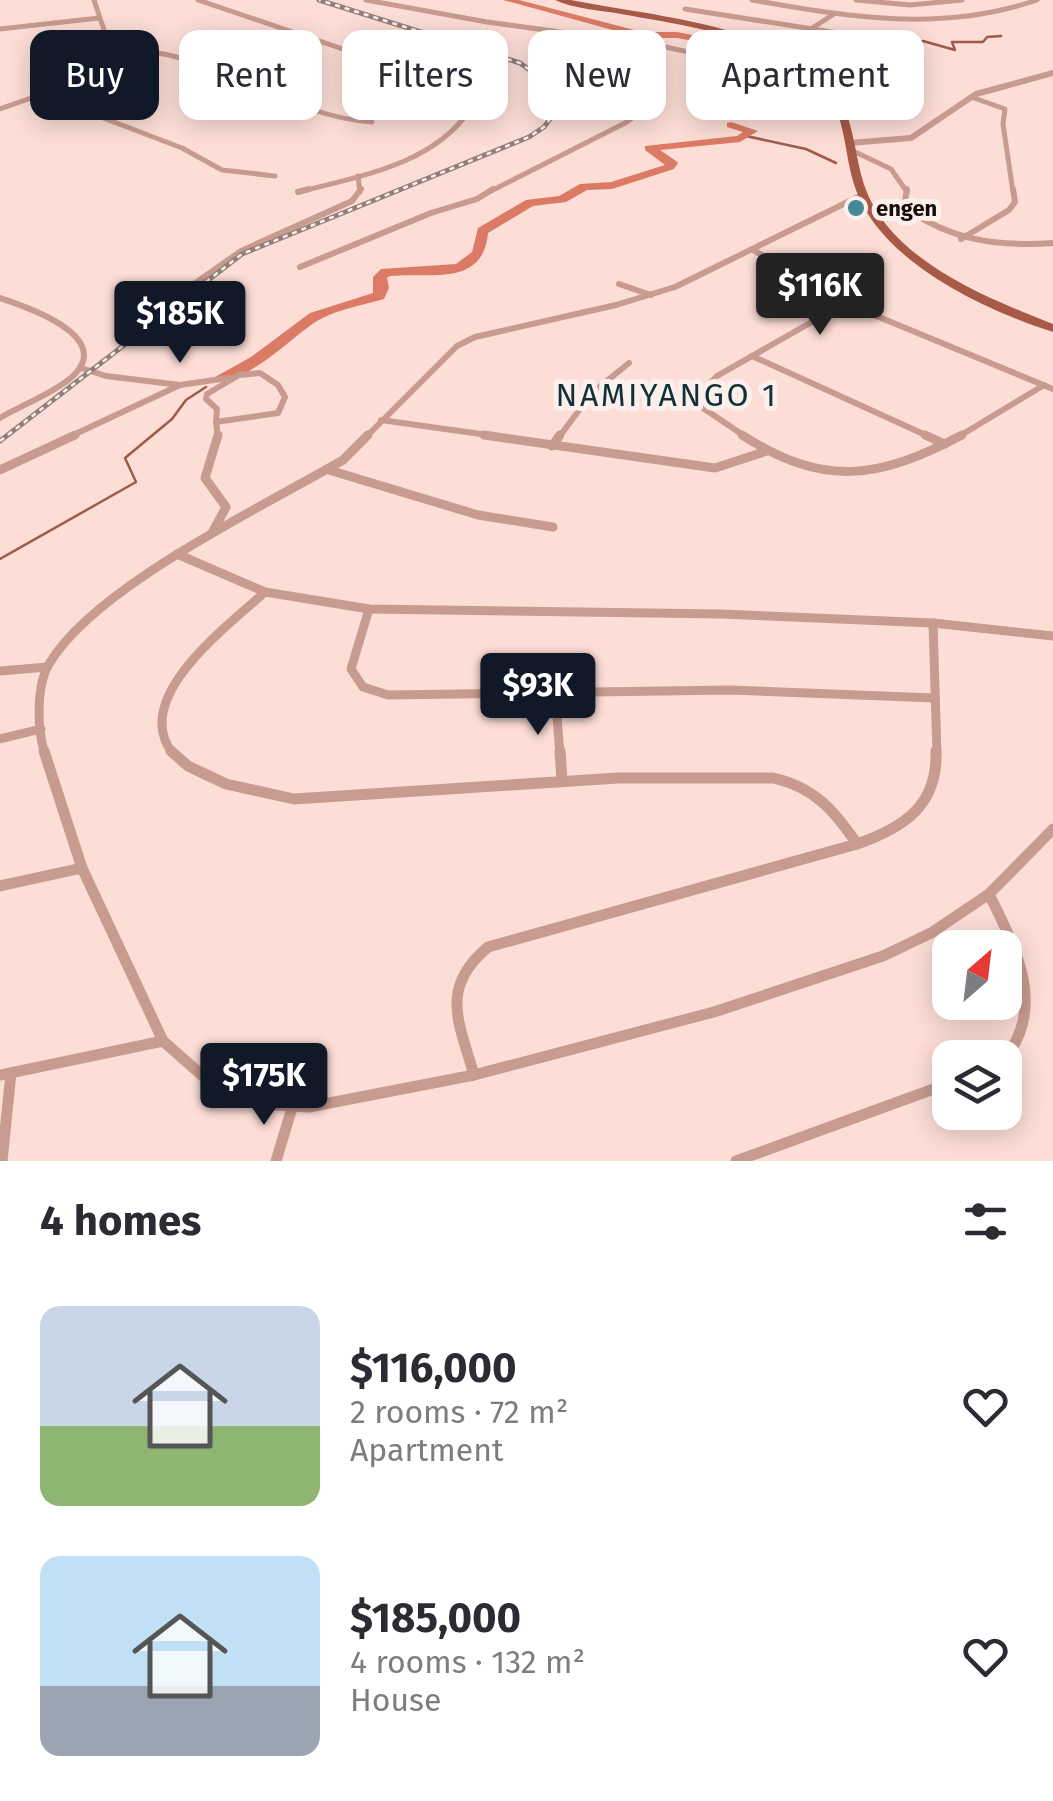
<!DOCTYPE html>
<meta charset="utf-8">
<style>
body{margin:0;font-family:"Fira Sans",sans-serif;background:#f7f7f7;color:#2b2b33;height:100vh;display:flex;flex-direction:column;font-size:38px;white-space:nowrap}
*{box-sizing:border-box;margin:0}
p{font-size:32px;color:#7c7c81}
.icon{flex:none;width:55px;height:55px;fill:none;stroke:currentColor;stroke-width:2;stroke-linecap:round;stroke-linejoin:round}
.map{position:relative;height:1161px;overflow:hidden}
.drawer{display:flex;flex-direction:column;background:#fff;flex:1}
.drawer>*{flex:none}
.hud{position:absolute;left:30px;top:30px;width:995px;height:90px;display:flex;gap:20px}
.needle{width:65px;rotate:28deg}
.tools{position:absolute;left:932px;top:930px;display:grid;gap:20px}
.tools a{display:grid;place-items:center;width:90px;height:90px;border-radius:20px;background:#fff;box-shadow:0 5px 25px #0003;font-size:50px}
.price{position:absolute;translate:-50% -85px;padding:0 22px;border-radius:10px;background:#111827;color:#fff;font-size:32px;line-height:65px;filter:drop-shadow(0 2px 5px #0008)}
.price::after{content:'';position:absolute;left:50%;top:60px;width:30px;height:22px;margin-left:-15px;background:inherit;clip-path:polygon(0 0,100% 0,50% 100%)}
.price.current{background:#222;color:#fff}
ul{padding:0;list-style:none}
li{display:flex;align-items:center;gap:30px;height:250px;padding:0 40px}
li span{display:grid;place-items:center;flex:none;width:280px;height:200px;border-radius:20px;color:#555}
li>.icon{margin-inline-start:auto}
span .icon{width:120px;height:120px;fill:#fffc;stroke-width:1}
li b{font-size:42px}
h2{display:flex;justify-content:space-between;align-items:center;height:120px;padding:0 40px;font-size:42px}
.tag{padding:0 35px;border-radius:20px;background:#fff;box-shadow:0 5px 25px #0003;font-size:35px;line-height:90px}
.tag.current{background:#111827;color:#fff}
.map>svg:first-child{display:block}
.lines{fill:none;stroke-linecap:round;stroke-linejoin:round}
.stream{stroke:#a15a4a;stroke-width:2.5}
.river{fill:#dc7b65;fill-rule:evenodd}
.minor-far3{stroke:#c89b90;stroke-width:5}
.minor-far2{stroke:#c89b90;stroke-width:6}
.minor-far1{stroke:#c89b90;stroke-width:9}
.minor{stroke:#c89b90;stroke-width:11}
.tertiary{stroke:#c89b90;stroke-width:6}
.primary{fill:#a85a48;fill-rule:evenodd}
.rail-casing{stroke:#947e79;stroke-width:5}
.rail{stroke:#fdf0ec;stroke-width:2.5;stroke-dasharray:5;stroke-linecap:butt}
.poi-dot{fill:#448897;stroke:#fdf0ec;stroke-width:4}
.labels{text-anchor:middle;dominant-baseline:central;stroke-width:10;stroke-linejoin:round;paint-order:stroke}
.far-poi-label{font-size:22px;font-weight:bold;fill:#160c0a;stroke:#fdf0ec;text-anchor:start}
.quarter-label{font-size:32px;letter-spacing:2.5px;fill:#103138;stroke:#fdf0ec}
</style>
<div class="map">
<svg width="1053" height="1161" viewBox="0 0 1053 1161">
<rect width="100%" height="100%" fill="#fdded6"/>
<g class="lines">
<!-- stream -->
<g class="stream">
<polyline points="799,62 923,41 955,50 952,42 983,42 987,37 1001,36"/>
<polyline points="772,73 795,65"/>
<polyline points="746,136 806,149 836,163"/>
<polyline points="0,559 136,482 125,458 172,419 186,400 206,387"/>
</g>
<!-- river -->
<g class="river">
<polygon points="503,0 519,0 642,32 677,32 744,45 753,57 751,63 777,73 768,79 764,78 764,74 742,67 743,57 737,49 677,38 642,38"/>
<path d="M731,122L758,131L740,142L660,150L676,161L678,163L674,169L612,189L587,190L566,202L533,206L488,233C483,288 429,272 390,276L387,278L389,288L384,299C363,305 335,310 317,321C290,338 249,383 217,380L215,377L251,357L310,313L373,293V277L381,269L456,264L472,252L478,228L526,200L559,196L580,184L611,182L665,165L645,150V146L737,136L743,132L727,127V123Z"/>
</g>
<!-- minor-far3 -->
<g class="minor-far3">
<path d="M198,0L446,84L469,111C432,165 359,176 299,192"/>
<polyline points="366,0 487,22 656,45 712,57 771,78 811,72"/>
<path d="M752,0C849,17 941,33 1037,0"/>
<polyline points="856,0 910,5 962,0"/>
<polyline points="685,9 870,38"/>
<polyline points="0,29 99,18"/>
<polyline points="809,30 834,14"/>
<path d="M109,54C127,54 146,51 164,54C237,69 296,117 372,122"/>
<polyline points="43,95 182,148 222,170 275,176"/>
<polyline points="971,97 1005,109 1003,124 1013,192"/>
<polyline points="0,109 86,79 107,65 108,42 94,0"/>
<polyline points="851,150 891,169 907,192"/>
<polyline points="358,176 360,192"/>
<path d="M489,192L627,122C657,100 661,81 656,45"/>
</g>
<!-- minor-far2 -->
<g class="minor-far2">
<path d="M907,189L904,207C950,240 997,247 1053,243"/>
<polyline points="298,192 309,189"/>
<polyline points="961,239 1009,210 1015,202 1013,189"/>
<polyline points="300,267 431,213 477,199 493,189"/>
<polyline points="619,284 651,295"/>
<polyline points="177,296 241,251 352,201 361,189"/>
<path d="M0,298C24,306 112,335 75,374C60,390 20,406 0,418"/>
<polyline points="845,303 1053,389"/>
<polyline points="752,356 930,437"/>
<polyline points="81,368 106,376 180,385"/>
<polygon points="260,373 278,385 285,397 278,413 216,422 217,409 206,399 207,394 239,375"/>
<polyline points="381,420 502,437"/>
<polyline points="216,422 218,437"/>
<polyline points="69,437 180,385 228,378"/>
<polyline points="366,437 457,346 475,337 616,305 675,287 862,195"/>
<polyline points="559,437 592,393 629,363"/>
<polyline points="746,437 703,408 703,390 717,376 845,303 753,250"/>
<polyline points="958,437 1044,385"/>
</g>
<!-- minor-far1 -->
<g class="minor-far1">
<polyline points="484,435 715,468 767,451"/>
<path d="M742,435C824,488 879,479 962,435"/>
<polyline points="925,435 945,444"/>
<polyline points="552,446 560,435"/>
<polyline points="0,470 75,435"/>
<polyline points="329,470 478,515 553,527"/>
<polyline points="212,533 226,507 205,478 218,435"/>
<polyline points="177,554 265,592 369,609 721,614 933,623 1053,636"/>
<polyline points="369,609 351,669 363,687 388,695 730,690 934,698"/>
<polyline points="933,623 937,754"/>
<polyline points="0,671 47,667"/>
<polyline points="555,692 560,754"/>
<polyline points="0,739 41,729"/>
<path d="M45,754C37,730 36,686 49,664C94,587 264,506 343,460L368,435"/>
<path d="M173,754C129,698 228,626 265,592"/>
</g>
<!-- minor -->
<g class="minor">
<polyline points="44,751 82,868 163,1041 213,1085 259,1104 309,1107 474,1075 714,1012 883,956 931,933 989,894 1053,829"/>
<path d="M171,751L188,766L226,784L294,799L618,778H773C814,787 834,810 857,844C903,828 938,806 936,751"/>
<polyline points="560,751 562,781"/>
<polyline points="0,886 82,868"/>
<path d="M989,894C1015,947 1047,1006 1005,1058"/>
<polyline points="0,1075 163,1041"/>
<path d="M474,1075C459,1022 439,988 488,947L857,844"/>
<polyline points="2,1161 11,1073"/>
<polyline points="276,1161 292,1108"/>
<polyline points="736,1161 950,1083"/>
</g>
<!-- tertiary -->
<polyline class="tertiary" points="849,143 911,138 976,94 1053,73"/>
<!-- primary -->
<path class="primary" d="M555,0H571C647,15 764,24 823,77C856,107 852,152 866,190C893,261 987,298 1053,324V332C984,310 882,262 856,190C842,152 848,106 814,78C760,35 687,26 621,14C600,10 574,9 555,0Z"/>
<!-- rail casing -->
<g class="rail-casing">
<polyline id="rail" points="0,441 242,254 529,137 544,127 559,107 555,88 520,63 319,0"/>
</g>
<!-- rail -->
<use href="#rail" class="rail"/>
</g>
<!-- markers -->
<circle class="poi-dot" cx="856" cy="208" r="10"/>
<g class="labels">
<!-- far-poi labels -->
<g class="far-poi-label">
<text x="876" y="208">engen</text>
</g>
<!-- quarter labels -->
<g class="quarter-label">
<text x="667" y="395">NAMIYANGO 1</text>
</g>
</g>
</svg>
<div class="tools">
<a><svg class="needle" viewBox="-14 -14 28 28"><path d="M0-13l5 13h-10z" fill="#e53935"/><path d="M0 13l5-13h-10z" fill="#7c7c81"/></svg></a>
<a><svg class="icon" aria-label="layers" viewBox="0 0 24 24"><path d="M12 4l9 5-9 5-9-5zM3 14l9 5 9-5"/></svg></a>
</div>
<b class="price current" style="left:820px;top:338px">$116K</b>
<b class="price" style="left:180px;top:366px">$185K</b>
<b class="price" style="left:538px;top:738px">$93K</b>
<b class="price" style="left:264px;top:1128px">$175K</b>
<div class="hud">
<a class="tag current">Buy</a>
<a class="tag">Rent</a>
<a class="tag">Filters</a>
<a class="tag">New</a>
<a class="tag">Apartment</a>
</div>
</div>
<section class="drawer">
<h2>4 homes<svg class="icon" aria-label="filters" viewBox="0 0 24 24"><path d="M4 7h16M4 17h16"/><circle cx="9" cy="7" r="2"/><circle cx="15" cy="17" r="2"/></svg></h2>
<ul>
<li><span style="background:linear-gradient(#c9d6e8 60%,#8fb573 0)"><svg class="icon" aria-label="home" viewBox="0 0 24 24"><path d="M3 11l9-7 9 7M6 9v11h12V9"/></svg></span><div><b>$116,000</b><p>2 rooms · 72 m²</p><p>Apartment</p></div><svg class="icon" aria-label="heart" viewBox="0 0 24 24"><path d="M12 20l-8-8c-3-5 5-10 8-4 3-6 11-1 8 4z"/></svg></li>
<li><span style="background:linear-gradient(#bfe0f5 65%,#9aa5b1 0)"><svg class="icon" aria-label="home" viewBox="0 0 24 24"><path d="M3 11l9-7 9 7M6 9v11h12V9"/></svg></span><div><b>$185,000</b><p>4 rooms · 132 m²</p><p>House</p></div><svg class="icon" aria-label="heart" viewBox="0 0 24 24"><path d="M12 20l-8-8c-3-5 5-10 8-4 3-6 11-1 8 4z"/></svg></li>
</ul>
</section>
